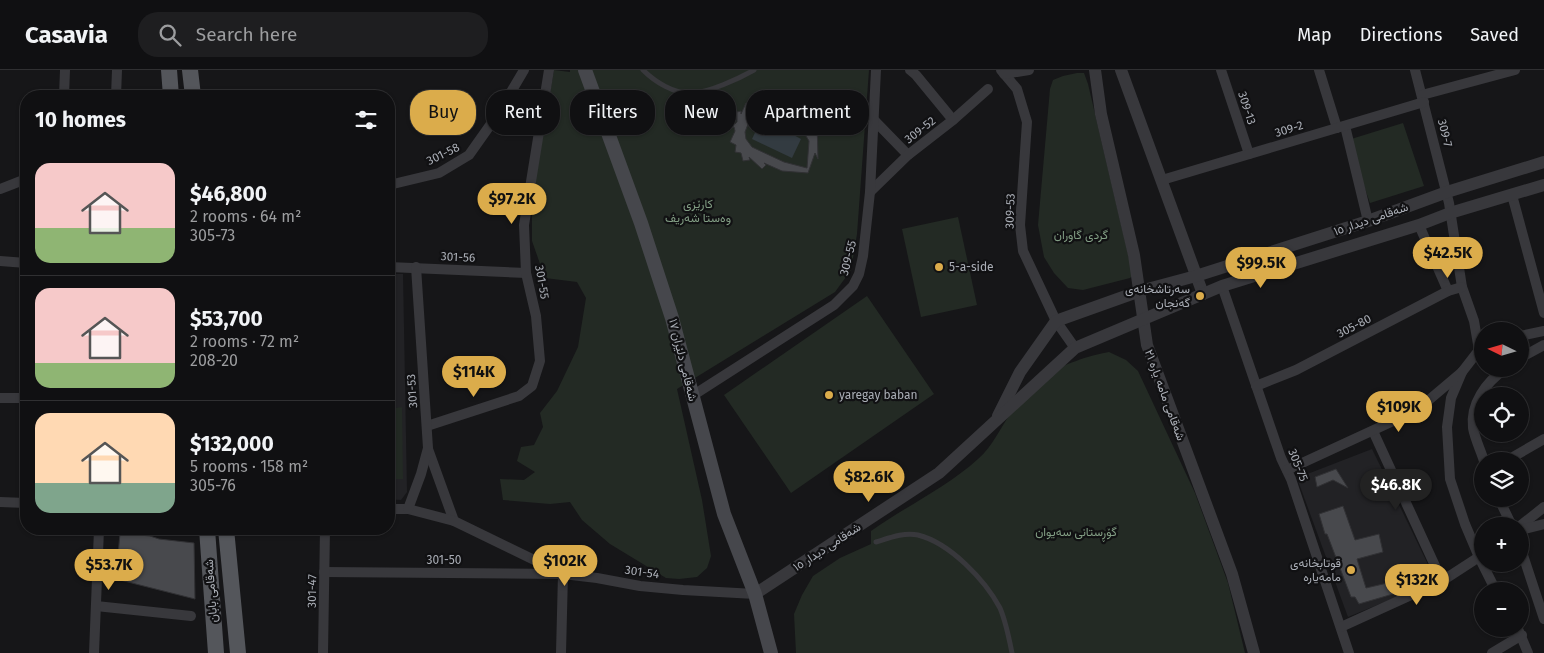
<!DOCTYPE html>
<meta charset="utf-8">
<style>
body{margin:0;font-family:"Fira Sans",Vazirmatn,sans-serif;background:#1e1e20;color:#f1f3f6;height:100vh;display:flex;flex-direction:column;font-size:19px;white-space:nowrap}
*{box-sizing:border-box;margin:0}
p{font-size:16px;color:#9c9d9f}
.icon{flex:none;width:28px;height:28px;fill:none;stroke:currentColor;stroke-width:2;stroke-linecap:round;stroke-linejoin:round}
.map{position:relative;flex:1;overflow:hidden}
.side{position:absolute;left:20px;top:20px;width:375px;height:445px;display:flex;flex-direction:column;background:#101012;border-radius:20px;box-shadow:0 1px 4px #0004,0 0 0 1px #303032}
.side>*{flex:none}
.banner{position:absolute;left:410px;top:20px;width:475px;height:45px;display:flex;gap:10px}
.needle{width:32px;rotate:275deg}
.controls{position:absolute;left:1474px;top:252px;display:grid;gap:10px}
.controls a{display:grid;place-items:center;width:55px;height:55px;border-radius:50%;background:#101012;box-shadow:0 1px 4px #0004,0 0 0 1px #303032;font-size:25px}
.price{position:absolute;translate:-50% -42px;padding:0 11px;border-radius:18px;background:#dbac4b;color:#111;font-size:16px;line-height:32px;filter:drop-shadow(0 1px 2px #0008)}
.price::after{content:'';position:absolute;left:50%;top:30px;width:15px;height:11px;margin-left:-8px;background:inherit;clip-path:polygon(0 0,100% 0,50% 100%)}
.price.current{background:#222;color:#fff}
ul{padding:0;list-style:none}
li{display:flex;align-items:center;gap:15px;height:125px;padding:0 15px}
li+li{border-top:1px solid #303032}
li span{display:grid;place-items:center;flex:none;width:140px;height:100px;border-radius:15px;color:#555}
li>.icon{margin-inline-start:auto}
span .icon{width:60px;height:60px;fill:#fffc;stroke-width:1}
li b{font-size:21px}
h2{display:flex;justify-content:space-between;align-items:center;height:60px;padding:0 15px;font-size:21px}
.chip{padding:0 18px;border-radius:20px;background:#101012;box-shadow:0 1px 4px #0004,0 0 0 1px #303032;font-size:18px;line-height:45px}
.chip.current{background:#dbac4b;color:#111}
header{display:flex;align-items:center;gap:30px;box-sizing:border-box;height:70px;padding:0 25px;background:#101012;border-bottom:1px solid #303032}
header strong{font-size:24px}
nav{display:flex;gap:28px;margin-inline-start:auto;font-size:18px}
.search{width:350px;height:45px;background:#1e1e20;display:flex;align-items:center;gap:12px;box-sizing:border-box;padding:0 18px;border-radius:20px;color:#9c9d9f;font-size:19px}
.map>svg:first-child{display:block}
.built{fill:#222225}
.green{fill:#232a24}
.water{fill:#333b41}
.building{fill:#48494d;stroke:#313134;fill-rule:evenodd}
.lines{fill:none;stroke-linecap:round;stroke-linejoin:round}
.service{stroke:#38383c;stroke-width:5}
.minor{stroke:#38383c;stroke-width:10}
.tertiary{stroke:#38383c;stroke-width:12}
.secondary{stroke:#46474c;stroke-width:14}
.primary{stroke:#54565b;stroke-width:16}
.poi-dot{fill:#dbac4b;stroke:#111113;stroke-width:2}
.labels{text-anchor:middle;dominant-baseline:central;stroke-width:4.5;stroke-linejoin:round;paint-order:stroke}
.street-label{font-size:12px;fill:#aaaeb6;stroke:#111113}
.park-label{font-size:12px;fill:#839f85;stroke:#111113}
.poi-label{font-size:12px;fill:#aaaeb6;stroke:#111113;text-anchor:start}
</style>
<header>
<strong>Casavia</strong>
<div class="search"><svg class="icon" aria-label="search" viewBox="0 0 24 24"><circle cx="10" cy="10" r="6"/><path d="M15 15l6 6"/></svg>Search here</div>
<nav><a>Map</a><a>Directions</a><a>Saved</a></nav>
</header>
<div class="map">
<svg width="1544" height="583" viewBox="0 0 1544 583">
<rect width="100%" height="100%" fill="#161618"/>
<!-- built -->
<g class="built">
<polygon points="389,204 403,204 407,422 401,430 389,429"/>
<polygon points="1372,379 1436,511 1348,547 1297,408"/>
</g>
<!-- green -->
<g class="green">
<polygon points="554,0 570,2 570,0 869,0 857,164 851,200 835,222 677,319 702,430 711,486 707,498 697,507 679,509 666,508 610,474 582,450 570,432 550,434 503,430 500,409 524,410 535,402 517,391 521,377 534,375 543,357 540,343 557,321 578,277 586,228 577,212 545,208 532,171 532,130"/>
<polygon points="1077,3 1084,3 1088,14 1133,205 1130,208 1083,220 1068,218 1054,203 1044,187 1038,155 1050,19 1053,10 1063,6"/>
<polygon points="1403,53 1424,116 1370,133 1348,70"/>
<polygon points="958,147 977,235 921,247 902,159"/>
<polygon points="867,226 934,324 791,423 724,325"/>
<path d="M1109,282L1126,290L1138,301L1195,423L1228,513L1245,583H796L794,544L802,525L813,506L840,488L871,474V461C906,436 946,418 978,389C993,376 1000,358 1011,343C1020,332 1035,315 1045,307C1060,295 1090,285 1109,282Z"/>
<polygon points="402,337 403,409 389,409 389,339"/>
</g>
<!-- water -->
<polygon class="water" points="762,48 801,69 792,88 752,69"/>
<!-- building -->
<g class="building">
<path d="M755,29L758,33L767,32L784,39L802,48L810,54V51H817L818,89L815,83L808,103L782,101L764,93L766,95L762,99L749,87L750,90L743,91L741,83L735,82L736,75L730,72L735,61L734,57L732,58L733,56L732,51L735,54L737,52V42L741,41V44L746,33L750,35ZM756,45H765L784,53L806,66L809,71L807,98L784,92L752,77L746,69L745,62L750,49Z"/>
<polygon points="1336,399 1348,418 1333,410 1317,417 1315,407"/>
<polygon points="1343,436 1355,470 1379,464 1383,482 1357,489 1366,518 1396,511 1400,522 1359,534 1355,527 1351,527 1327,464 1325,464 1319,444"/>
<polygon points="120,463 150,466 159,469 194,473 195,529 116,509"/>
</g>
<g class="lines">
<!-- service -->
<g class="service">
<path d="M643,0C655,12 674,24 692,23C708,23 740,8 754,0"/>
<path d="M876,472C889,468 904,462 918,465C950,473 985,510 1000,538C1006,552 1009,568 1012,583"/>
</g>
<!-- minor -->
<g class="minor">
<polyline points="910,0 916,5 953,50"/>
<polyline points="1001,0 1017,19 1027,52 1020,155 1023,181 1056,251 1075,278"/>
<polyline points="1221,0 1249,84"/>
<polyline points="1319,0 1337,58"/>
<polyline points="1415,0 1449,133 1462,217 1474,251 1479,280"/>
<polyline points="1004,4 1029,0"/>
<polyline points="1422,25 1515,0"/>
<polyline points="64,26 65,0"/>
<polyline points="116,26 117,0"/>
<polyline points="873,49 908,85"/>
<polyline points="1345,56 1368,151"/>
<polyline points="1162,110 1424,32"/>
<polyline points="389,115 439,103 469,85 498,44 524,0"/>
<polyline points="0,119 26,109"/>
<polyline points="870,122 908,85 953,50 988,19"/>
<polyline points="1512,125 1544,243"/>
<polyline points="1419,155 1448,221"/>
<polyline points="0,191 26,193"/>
<polyline points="389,197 526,203"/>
<polyline points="1222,216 1281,388 1291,409 1349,583"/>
<polyline points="1520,266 1544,261"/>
<polyline points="1520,288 1544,275"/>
<polyline points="1462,302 1451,328 1447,357 1450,409 1465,454 1479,487 1496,521"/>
<polyline points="1256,316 1296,300 1448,221 1462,217"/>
<polyline points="692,326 834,235 853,216 859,204 863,186 870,122 876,0"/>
<polyline points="0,328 26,328"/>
<polyline points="427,356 519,326 532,316 540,291 536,246 526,203 524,155 549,0"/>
<polyline points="1373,361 1442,511"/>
<polyline points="428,379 454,451"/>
<path d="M1484,391C1481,381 1475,369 1473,358C1470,334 1486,312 1505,299"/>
<polyline points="1506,391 1544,369"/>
<polyline points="1287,400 1417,340 1462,302 1479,280"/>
<polyline points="1499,429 1512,456"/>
<polyline points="0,432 26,433"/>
<polyline points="389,439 408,439 454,451 563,504 597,508 640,516 683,520 755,524"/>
<polyline points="408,439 421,404 428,378 416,197"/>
<polyline points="1520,456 1544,437"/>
<polyline points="1520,460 1544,454"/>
<polyline points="1520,476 1544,549"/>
<polyline points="324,502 563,504 561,583"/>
<polyline points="96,536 191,546"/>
<polyline points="1341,557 1442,511 1482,485"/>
<polyline points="1518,559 1528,583"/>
<polyline points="94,583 99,459"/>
<polyline points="323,583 325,459"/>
<polyline points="1492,583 1522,565"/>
</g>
<!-- tertiary -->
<g class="tertiary">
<polyline points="1095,0 1101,44 1134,185 1147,275 1232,504 1254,583"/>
<polyline points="1121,0 1203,224"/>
<polyline points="998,346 1020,302 1056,251 1140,221 1196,206 1368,151 1447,122 1544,92"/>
<polyline points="755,524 939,403 1075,278 1222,216 1419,155 1450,143 1544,115"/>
</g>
<!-- secondary -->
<polyline class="secondary" points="585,0 641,153 672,248 724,444 755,524 771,583"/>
<!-- primary -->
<g class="primary">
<polyline points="169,0 171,26"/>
<polyline points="190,0 193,26"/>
<polyline points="207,459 216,583"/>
<polyline points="226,459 238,583"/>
</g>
</g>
<!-- markers -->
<g class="poi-dot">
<circle cx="939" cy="197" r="5"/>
<circle cx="1200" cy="226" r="5"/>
<circle cx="829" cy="325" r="5"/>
<circle cx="1351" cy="500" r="5"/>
</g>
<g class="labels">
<!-- street labels -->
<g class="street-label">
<text transform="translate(1247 38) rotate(72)">309-13</text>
<text transform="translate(1289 59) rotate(-17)">309-2</text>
<text transform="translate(920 60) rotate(-38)">309-52</text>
<text transform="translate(1445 63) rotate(76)">309-7</text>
<text transform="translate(443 84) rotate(-26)">301-58</text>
<text transform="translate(1010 141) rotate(-88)">309-53</text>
<text transform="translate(1371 149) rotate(-19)">شەقامی دیدار ١٥</text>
<text transform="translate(458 187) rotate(3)">301-56</text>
<text transform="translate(848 188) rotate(-76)">309-55</text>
<text transform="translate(542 212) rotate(80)">301-55</text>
<text transform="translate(1354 256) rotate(-27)">305-80</text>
<text transform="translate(683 290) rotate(76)">شەقامی دلێران ١٧</text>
<text transform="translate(412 321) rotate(-94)">301-53</text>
<text transform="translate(1165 325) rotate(70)">شەقامی مامە یارە ٢١</text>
<text transform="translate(1298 395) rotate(68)">305-75</text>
<text transform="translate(827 477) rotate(-33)">شەقامی دیدار ١٥</text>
<text x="444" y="490">301-50</text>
<text transform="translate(642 502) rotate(8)">301-54</text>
<text transform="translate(211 521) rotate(-94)">شەقامی بابان</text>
<text transform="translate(312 521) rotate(-89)">301-47</text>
</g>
<!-- park labels -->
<g class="park-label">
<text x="698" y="134">کارێزی<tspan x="698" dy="14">وەستا شەریف</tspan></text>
<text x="1081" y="165">گردی گاوران</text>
<text x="1076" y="462">گۆڕستانی سەیوان</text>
</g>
<!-- poi labels -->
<g class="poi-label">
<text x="949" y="197">5-a-side</text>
<text x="1190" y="219" text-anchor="end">سەرتاشخانەی<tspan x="1190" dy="14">گەنجان</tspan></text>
<text x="839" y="325">yaregay baban</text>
<text x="1341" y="493" text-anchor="end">قوتابخانەی<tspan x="1341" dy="14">مامەیارە</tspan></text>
</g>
</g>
</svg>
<div class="controls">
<a><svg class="needle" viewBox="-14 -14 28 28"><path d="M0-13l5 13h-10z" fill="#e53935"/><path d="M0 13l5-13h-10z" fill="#9c9d9f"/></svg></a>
<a><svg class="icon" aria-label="locate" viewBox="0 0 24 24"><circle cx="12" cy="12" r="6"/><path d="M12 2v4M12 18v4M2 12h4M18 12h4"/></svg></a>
<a><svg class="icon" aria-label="layers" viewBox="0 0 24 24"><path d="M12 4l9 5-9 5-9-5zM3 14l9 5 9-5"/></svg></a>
<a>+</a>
<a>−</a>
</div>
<b class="price" style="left:512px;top:155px">$97.2K</b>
<b class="price" style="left:1448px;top:209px">$42.5K</b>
<b class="price" style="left:1261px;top:219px">$99.5K</b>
<b class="price" style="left:474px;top:328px">$114K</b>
<b class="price" style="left:1399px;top:363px">$109K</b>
<b class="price" style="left:869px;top:433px">$82.6K</b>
<b class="price current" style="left:1396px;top:441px">$46.8K</b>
<b class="price" style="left:565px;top:517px">$102K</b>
<b class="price" style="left:109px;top:521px">$53.7K</b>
<b class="price" style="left:1417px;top:536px">$132K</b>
<div class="banner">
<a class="chip current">Buy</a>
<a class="chip">Rent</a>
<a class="chip">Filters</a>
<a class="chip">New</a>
<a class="chip">Apartment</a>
</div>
<section class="side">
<h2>10 homes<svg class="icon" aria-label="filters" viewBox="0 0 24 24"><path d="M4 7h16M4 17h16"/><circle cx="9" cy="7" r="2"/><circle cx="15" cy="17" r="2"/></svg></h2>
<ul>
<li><span style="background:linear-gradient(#f6c9c9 65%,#8fb573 0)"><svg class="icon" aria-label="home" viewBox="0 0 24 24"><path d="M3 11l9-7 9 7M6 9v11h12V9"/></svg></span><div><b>$46,800</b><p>2 rooms · 64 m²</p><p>305-73</p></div></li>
<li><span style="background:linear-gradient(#f6c9c9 75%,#8fb573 0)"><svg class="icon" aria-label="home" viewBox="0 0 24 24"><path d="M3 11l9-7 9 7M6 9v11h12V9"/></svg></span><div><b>$53,700</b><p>2 rooms · 72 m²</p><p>208-20</p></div></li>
<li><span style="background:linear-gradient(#ffd9b3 70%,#7fa58c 0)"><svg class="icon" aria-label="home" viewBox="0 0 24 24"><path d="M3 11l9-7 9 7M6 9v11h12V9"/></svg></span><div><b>$132,000</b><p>5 rooms · 158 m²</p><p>305-76</p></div></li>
</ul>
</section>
</div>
